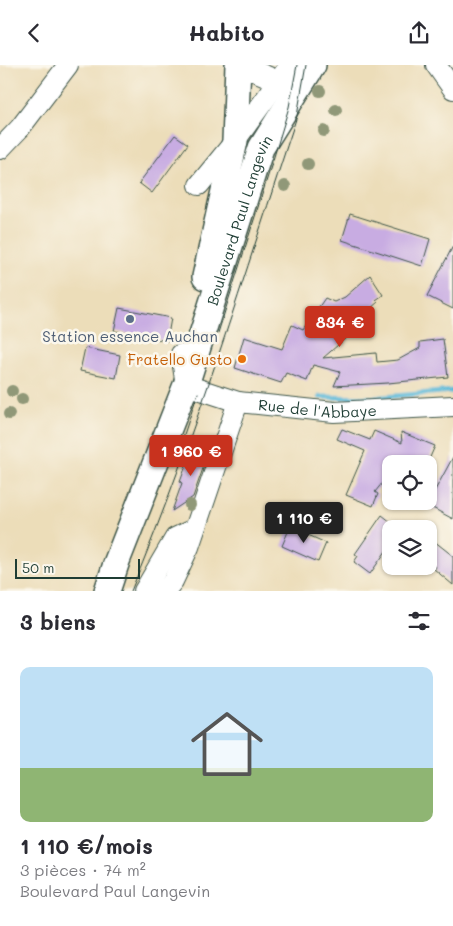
<!DOCTYPE html>
<html lang="fr">
<meta charset="utf-8">
<style>
body{margin:0;font-family:Mali,sans-serif;background:#f2f2f3;color:#2b2b33;height:100vh;display:flex;flex-direction:column;font-size:19px;white-space:nowrap}
*{box-sizing:border-box;margin:0}
p{font-size:16px;color:#7c7c81}
.icon{flex:none;width:28px;height:28px;fill:none;stroke:currentColor;stroke-width:2;stroke-linecap:round;stroke-linejoin:round}
.map{position:relative;height:526px;overflow:hidden}
.panel{display:flex;flex-direction:column;background:#fff;flex:1}
.panel>*{flex:none}
.controls{position:absolute;left:382px;top:390px;display:grid;gap:10px}
.controls a{display:grid;place-items:center;width:55px;height:55px;border-radius:10px;background:#fff;box-shadow:0 1px 4px #0004;font-size:25px}
.scale{position:absolute;left:15px;bottom:12px;width:125px;box-sizing:border-box;padding-left:5px;border:2px solid #1f3d34;border-top:0;font-size:14px;line-height:18px;white-space:nowrap;color:#1f3d34;-webkit-text-stroke:4px #fbf7ec;paint-order:stroke}
.price{position:absolute;translate:-50% -42px;padding:0 11px;border-radius:5px;background:#c8321e;color:#fff;font-size:16px;line-height:32px;filter:drop-shadow(0 1px 2px #0008)}
.price::after{content:'';position:absolute;left:50%;top:30px;width:15px;height:11px;margin-left:-8px;background:inherit;clip-path:polygon(0 0,100% 0,50% 100%)}
.price.selected{background:#222;color:#fff}
ul{padding:0;list-style:none}
li{display:grid;align-content:center;gap:10px;height:265px;padding:0 20px}
li span{display:grid;place-items:center;height:155px;border-radius:10px;color:#555}
li>.icon{margin-inline-start:auto}
span .icon{width:90px;height:90px;fill:#fffc;stroke-width:1}
li b{font-size:21px}
h2{display:flex;justify-content:space-between;align-items:center;height:60px;padding:0 20px;font-size:21px}
header{display:flex;justify-content:space-between;align-items:center;height:65px;padding:0 20px;background:#fff;font-size:22px;font-weight:700}
.map>svg:first-child{display:block}
.lines{fill:none;stroke-linecap:round;stroke-linejoin:round}
.stream{stroke:#59b7d7;stroke-width:5}
.building{fill:#c8ace2}
.minor-casing{stroke:#3e5548;stroke-width:22}
.major-casing{stroke:#3e5548;stroke-width:28}
.minor{stroke:#fff;stroke-width:20}
.major{stroke:#fff;stroke-width:25}
.tram{stroke:#1f3d34;stroke-width:1}
.tree{fill:#909878}
.service-dot{fill:#5c6f8a;stroke:#fbf7ec;stroke-width:2}
.food-dot{fill:#e8710a;stroke:#fbf7ec;stroke-width:2}
.labels{text-anchor:middle;dominant-baseline:central;stroke-width:5;stroke-linejoin:round;paint-order:stroke}
.street-label{font-size:15px;fill:#1f3d34;stroke:#fbf7ec}
.service-label{font-size:15px;fill:#4e5e75;stroke:#fbf7ec}
.food-label{font-size:15px;fill:#c56008;stroke:#fbf7ec;text-anchor:end}
</style>
<header><svg class="icon" aria-label="back" viewBox="0 0 24 24"><path d="M15 5l-7 7 7 7"/></svg>Habito<svg class="icon" aria-label="share" viewBox="0 0 24 24"><path d="M12 15V3M7 8l5-5 5 5M5 13v7h14v-7"/></svg></header>
<div class="map">
<svg width="453" height="526" viewBox="0 0 453 526">
<rect width="100%" height="100%" fill="#fbf7ec"/>
<filter id="ink" filterUnits="userSpaceOnUse"><feTurbulence type="fractalNoise" baseFrequency=".02" numOctaves="2"/><feDisplacementMap in="SourceGraphic" scale="10" xChannelSelector="R" yChannelSelector="G"/><feConvolveMatrix kernelMatrix="1 2 1 2 8 2 1 2 1" color-interpolation-filters="sRGB"/></filter>
<filter id="wash" filterUnits="userSpaceOnUse"><feTurbulence type="fractalNoise" baseFrequency=".0096" numOctaves="4" result="noise"/><feDisplacementMap in="SourceGraphic" scale="20" xChannelSelector="R" yChannelSelector="G"/><feGaussianBlur stdDeviation="1.12" result="paint"/><feColorMatrix in="noise" values="0 0 0 0 0 0 0 0 0 0 0 0 0 0 0 0 0 1.4 0 .05"/><feComposite in="paint" operator="in"/></filter>
<g filter="url(#wash)">
<rect width="100%" height="100%" fill="#ecddb9"/>
<g class="lines">
<!-- stream -->
<polyline class="stream" points="320,332 372,333 453,326"/>
</g>
<g id="blocks">
<!-- building -->
<g class="building">
<polygon points="175,70 188,79 152,128 139,118"/>
<polygon points="350,149 430,174 422,201 342,175"/>
<polygon points="453,181 453,244 427,231"/>
<polygon points="370,210 383,230 376,235 378,237 356,256 361,260 323,293 376,288 377,297 398,295 420,283 420,277 443,274 448,312 388,318 334,321 340,307 313,300 307,316 286,308 281,318 235,303 244,272 282,284 292,260 303,265 325,233 334,237 345,232"/>
<polygon points="119,243 171,253 167,276 114,266"/>
<polygon points="85,283 120,290 116,313 80,306"/>
<polygon points="342,364 370,375 374,366 402,378 401,367 435,381 427,399 391,399 383,417 375,427 378,429 373,441 346,430 365,386 337,374"/>
<polygon points="192,384 208,389 193,432 172,446 182,418 180,417"/>
<polygon points="453,392 453,454 427,440"/>
<polygon points="382,450 391,457 391,479 370,509 354,497 358,491 355,489"/>
<polygon points="290,462 326,478 318,497 282,481"/>
<polygon points="429,472 453,491 453,520 434,504 436,502 429,496"/>
</g>
</g>
</g>
<g filter="url(#ink)">
<use href="#blocks" fill-opacity="0" stroke="#3e5548" stroke-width="1"/>
<g class="lines">
<!-- minor casing -->
<g class="minor-casing">
<g id="minor">
<polyline points="247,0 252,5 278,16"/>
<polyline points="436,0 453,24"/>
<polyline points="0,84 20,63 68,0"/>
<polyline points="199,120 235,76 290,0"/>
<path id="s1" d="M181,289L186,320L238,337L334,347L453,341"/>
<polyline points="144,526 175,473 194,464"/>
<polyline points="165,526 173,516 189,482 238,337"/>
</g>
</g>
<!-- major casing -->
<g class="major-casing">
<g id="major">
<polyline points="205,212 235,76 238,0"/>
<path id="s2" d="M107,526L117,496L186,320L261,83L313,0"/>
</g>
</g>
<!-- minor -->
<use href="#minor" class="minor"/>
<!-- major -->
<use href="#major" class="major"/>
<!-- tram -->
<g class="tram">
<polyline points="218,268 273,95 289,42 297,0"/>
<polyline points="174,399 198,328"/>
<path d="M131,526C196,371 244,210 297,51L306,0"/>
</g>
</g>
<!-- trees -->
<g class="tree">
<circle cx="320" cy="26" r="6"/>
<circle cx="336" cy="45" r="6"/>
<circle cx="324" cy="66" r="6"/>
<circle cx="308" cy="99" r="6"/>
<circle cx="285" cy="121" r="6"/>
<circle cx="12" cy="326" r="6"/>
<circle cx="22" cy="334" r="6"/>
<circle cx="9" cy="349" r="6"/>
<circle cx="190" cy="440" r="6"/>
</g>
</g>
<!-- markers -->
<circle class="service-dot" cx="130" cy="254" r="5"/>
<circle class="food-dot" cx="242" cy="294" r="5"/>
<g class="labels">
<!-- street labels -->
<g class="street-label">
<text stroke="none"><textPath href="#s2" startOffset="394">Boulevard Paul Langevin</textPath></text>
<text stroke="none"><textPath href="#s1" startOffset="166">Rue de l'Abbaye</textPath></text>
</g>
<!-- service labels -->
<g class="service-label">
<text x="130" y="271">Station essence Auchan</text>
</g>
<!-- food labels -->
<g class="food-label">
<text x="232" y="294">Fratello Gusto</text>
</g>
</g>
</svg>
<div class="controls">
<a><svg class="icon" aria-label="locate" viewBox="0 0 24 24"><circle cx="12" cy="12" r="6"/><path d="M12 2v4M12 18v4M2 12h4M18 12h4"/></svg></a>
<a><svg class="icon" aria-label="layers" viewBox="0 0 24 24"><path d="M12 4l9 5-9 5-9-5zM3 14l9 5 9-5"/></svg></a>
</div>
<div class="scale">50 m</div>
<b class="price" style="left:340px;top:283px">834 €</b>
<b class="price" style="left:191px;top:412px">1 960 €</b>
<b class="price selected" style="left:304px;top:479px">1 110 €</b>
</div>
<section class="panel">
<h2>3 biens<svg class="icon" aria-label="filters" viewBox="0 0 24 24"><path d="M4 7h16M4 17h16"/><circle cx="9" cy="7" r="2"/><circle cx="15" cy="17" r="2"/></svg></h2>
<ul>
<li><span style="background:linear-gradient(#bfe0f5 65%,#8fb573 0)"><svg class="icon" aria-label="home" viewBox="0 0 24 24"><path d="M3 11l9-7 9 7M6 9v11h12V9"/></svg></span><div><b>1 110 €/mois</b><p>3 pièces · 74 m²</p><p>Boulevard Paul Langevin</p></div></li>
</ul>
</section>
